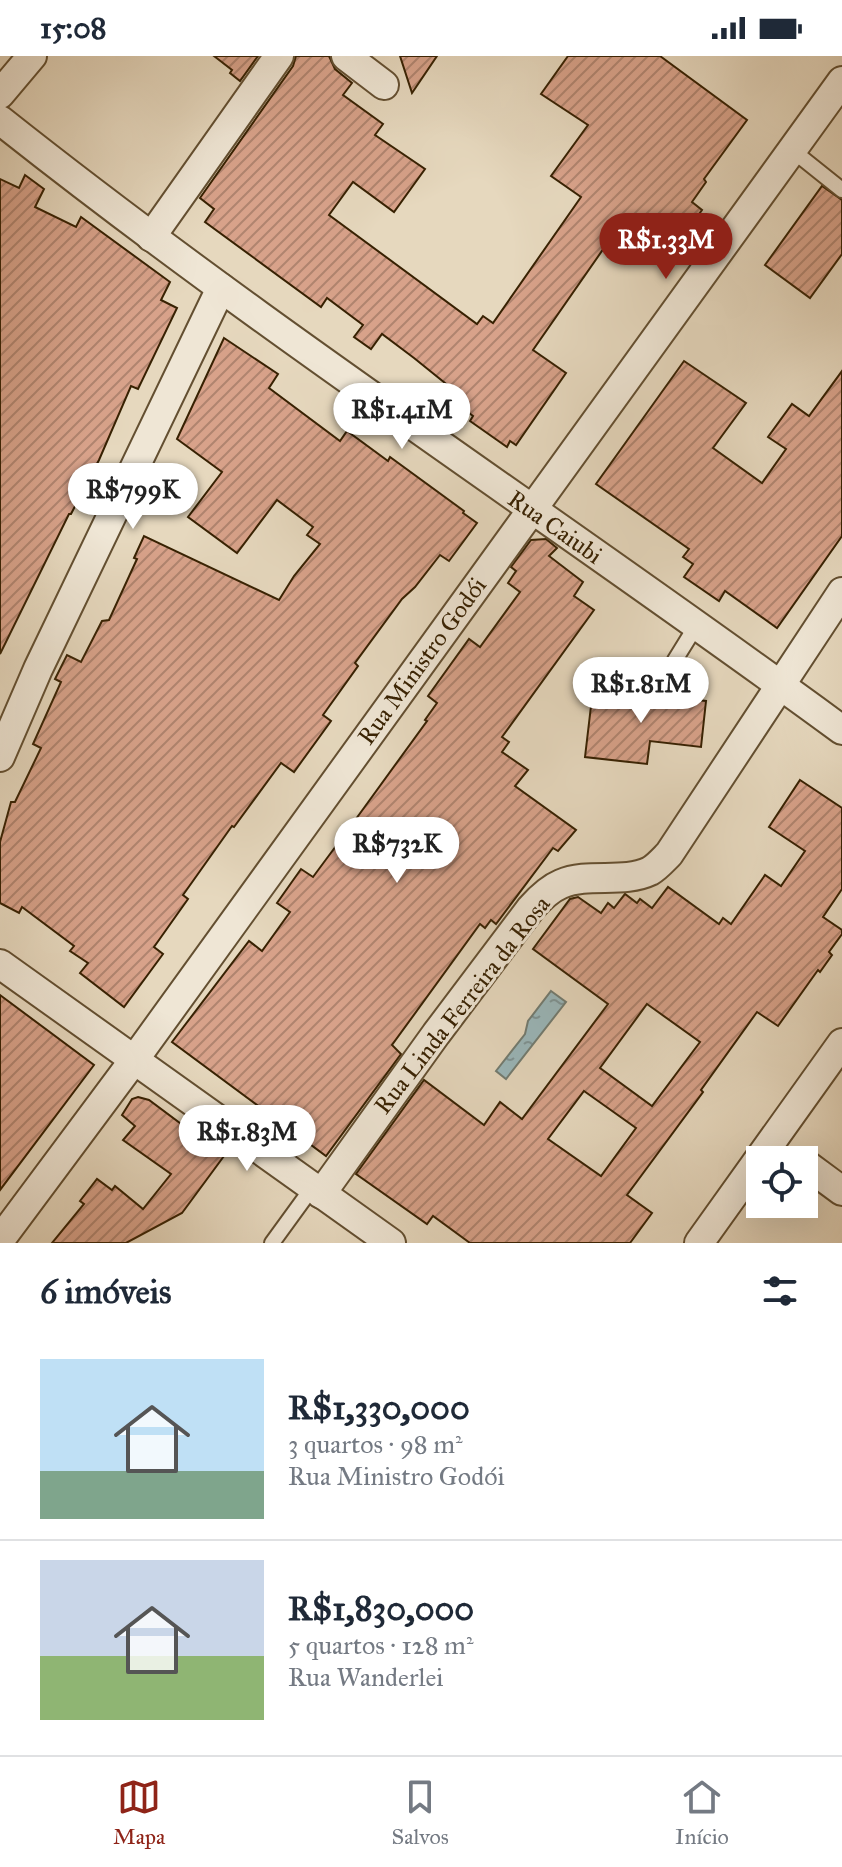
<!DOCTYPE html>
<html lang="pt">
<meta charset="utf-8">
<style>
body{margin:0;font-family:"IM FELL Great Primer",serif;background:#f6f6f7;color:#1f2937;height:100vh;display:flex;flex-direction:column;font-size:30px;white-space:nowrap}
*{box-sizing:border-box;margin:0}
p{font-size:26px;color:#747a83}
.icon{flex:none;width:44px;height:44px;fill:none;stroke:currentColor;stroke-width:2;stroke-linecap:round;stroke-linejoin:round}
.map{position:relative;height:1187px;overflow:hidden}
.panel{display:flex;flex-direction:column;background:#fff;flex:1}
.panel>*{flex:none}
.tools{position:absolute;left:746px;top:1090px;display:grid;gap:16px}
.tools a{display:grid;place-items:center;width:72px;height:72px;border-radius:0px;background:#fff;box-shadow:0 8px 32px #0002;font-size:40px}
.price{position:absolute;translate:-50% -68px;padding:0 18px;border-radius:28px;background:#fff;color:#222;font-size:26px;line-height:52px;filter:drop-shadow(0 2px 4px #0008)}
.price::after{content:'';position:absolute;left:50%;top:48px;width:24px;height:18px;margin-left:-12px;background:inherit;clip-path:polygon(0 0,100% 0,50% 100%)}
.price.on{background:#8f2418;color:#fff}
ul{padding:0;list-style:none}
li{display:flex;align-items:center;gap:24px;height:200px;padding:0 40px}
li+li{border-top:2px solid #e0e1e3}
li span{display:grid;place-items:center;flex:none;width:224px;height:160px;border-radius:0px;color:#555}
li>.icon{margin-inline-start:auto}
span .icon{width:96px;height:96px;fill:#fffc;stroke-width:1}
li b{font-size:34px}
h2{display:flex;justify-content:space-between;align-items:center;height:96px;padding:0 40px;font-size:34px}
.status{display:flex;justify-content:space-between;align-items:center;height:56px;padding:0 40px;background:#fff;direction:ltr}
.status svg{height:22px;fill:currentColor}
.tabs{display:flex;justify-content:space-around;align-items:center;height:112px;border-top:2px solid #e0e1e3;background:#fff;font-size:22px;color:#747a83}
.tabs a{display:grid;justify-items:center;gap:4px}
.tabs .on{color:#8f2418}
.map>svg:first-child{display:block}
.water{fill:url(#water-ripples);stroke:#727c72;stroke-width:2}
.building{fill:url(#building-hatch);stroke:#372102;stroke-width:2;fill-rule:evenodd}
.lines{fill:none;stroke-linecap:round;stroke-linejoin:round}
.service-casing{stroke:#634f31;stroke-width:18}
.minor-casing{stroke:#634f31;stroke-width:32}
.service{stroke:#efe6d5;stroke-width:14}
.minor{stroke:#efe6d5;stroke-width:28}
.labels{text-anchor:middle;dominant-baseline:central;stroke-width:6;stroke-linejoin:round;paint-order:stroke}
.street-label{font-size:24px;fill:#372102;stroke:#efe6d5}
</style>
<div class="status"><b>15:08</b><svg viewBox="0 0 49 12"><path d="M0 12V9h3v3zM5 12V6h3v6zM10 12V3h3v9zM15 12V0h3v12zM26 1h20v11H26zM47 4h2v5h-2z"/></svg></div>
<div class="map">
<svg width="842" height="1187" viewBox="0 0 842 1187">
<defs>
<pattern id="water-ripples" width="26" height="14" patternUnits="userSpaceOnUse" patternTransform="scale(2)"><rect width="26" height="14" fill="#9ab8bc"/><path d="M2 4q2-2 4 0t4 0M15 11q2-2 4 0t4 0" fill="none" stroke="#7e9597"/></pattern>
<pattern id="building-hatch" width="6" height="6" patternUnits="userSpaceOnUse" patternTransform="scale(2)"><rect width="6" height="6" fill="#d8a28a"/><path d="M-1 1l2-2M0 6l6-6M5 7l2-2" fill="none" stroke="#b0846f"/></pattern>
</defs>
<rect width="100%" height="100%" fill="#e6d8be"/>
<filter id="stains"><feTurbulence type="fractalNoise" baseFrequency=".0025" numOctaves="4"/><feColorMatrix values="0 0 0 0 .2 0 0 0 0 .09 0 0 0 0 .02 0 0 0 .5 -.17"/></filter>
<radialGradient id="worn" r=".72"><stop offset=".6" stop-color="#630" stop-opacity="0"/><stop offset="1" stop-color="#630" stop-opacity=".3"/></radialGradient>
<!-- water -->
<polygon class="water" points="551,935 566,946 506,1023 496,1015 525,978 528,965"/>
<!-- building -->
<g class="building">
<polygon points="214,0 258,0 240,25 230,17 232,14"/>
<polygon points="296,0 329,0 335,13 352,27 343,39 383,68 375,79 425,113 394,156 353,126 329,159 477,268 483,260 493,267 581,141 551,120 588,69 541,38 568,0 660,0 747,64 704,123 706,126 692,146 702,154 674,193 643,170 636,180 620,169 533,294 566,317 516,389 510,385 507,391 470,365 473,360 461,351 466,344 414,302 382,278 371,293 354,281 363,269 327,242 321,251 205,166 214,153 200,142 293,10"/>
<polygon points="400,0 437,0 412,37"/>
<polygon points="25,119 44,133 35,151 76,171 81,161 170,226 161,244 177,252 138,333 131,330 99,404 71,458 69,458 0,598 0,123 19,132"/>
<polygon points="822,130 842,144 842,198 810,242 765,209"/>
<polygon points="224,282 278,318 269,332 340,385 347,375 388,405 390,401 464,455 463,457 477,467 449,505 440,499 415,531 402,543 355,607 358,610 323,659 331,665 294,716 281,707 234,771 232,770 183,839 188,843 154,891 163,898 124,951 80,917 88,907 70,895 74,890 22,851 19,857 0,847 0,786 11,746 15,746 41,692 33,688 61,626 55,623 67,599 81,606 102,565 109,564 137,503 134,502 144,480 279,544 294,520 320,488 307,479 313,471 277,444 237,497 188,461 222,416 177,383"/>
<polygon points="684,305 746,347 713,392 762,427 786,393 768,381 792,348 809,360 842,315 842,480 777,572 725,535 719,545 684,521 693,508 683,501 689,493 596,428"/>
<polygon points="546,483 557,492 549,500 583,526 574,540 594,554 502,681 509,686 502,696 528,714 515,730 576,774 558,795 553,792 496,868 491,864 485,872 480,868 392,989 401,998 326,1100 172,986 249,885 262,895 290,856 277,847 301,813 313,821 353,767 427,665 425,664 437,647 428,640 469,583 480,591 520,536 508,527 516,515 511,511 531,484"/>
<polygon points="593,633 706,645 701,691 650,685 647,708 585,701"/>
<path d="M800,724L842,752V833L823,861L842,874V878L829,896L832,899L820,916L818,914L778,970L757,956L701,1034L703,1036L627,1139L652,1157L630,1187H470L433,1160L427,1168L356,1118L424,1024L484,1069L500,1046L522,1063L608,948L533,893L570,843L578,841L601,857L608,847L614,852L625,838L637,847L640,843L652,852L668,831L719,868L723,862L731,868L765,819L781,830L805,795L769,771ZM647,948L700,986L652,1050L600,1012ZM584,1035L636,1072L601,1120L548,1083Z"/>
<polygon points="0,939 94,1009 0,1134"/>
<polygon points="138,1041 149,1044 224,1100 182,1157 126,1187 52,1187 84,1148 80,1145 97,1123 112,1134 115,1130 143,1153 171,1118 123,1084 135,1070 122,1059 132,1043"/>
</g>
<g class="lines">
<!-- service casing -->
<g class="service-casing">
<g id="service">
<polyline points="792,94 842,134"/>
<polyline points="671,626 675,604 696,570"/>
<polyline points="272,1187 312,1132"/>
</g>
</g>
<!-- minor casing -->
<g class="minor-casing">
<g id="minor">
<polyline points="346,0 384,29"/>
<polyline points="0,38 32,0"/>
<path d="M0,64C272,280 563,469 842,674"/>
<polyline points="151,181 279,0"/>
<polyline points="0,701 38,613 221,232"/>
<polyline points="0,908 391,1187"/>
<polyline points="804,1107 842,1135"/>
<path d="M321,1138L436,978L531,852C540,842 549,833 561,828C589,816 623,828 650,815C657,811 663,804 669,798L842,536"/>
<polyline points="0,1184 134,1004 842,25"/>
<polyline points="699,1187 842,987"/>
</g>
</g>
<!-- service -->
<use href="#service" class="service"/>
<!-- minor -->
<use href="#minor" class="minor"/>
</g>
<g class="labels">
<!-- street labels -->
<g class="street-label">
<text transform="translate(555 471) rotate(35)">Rua Caiubi</text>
<text transform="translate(422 605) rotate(-54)">Rua Ministro Godói</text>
<text transform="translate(462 949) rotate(-52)">Rua Linda Ferreira da Rosa</text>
</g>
</g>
<rect width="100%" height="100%" filter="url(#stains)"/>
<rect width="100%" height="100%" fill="url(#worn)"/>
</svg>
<div class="tools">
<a><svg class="icon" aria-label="locate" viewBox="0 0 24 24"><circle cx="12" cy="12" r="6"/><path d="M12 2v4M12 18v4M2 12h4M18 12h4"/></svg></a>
</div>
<b class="price on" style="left:666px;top:225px">R$1.33M</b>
<b class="price" style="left:402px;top:395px">R$1.41M</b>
<b class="price" style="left:133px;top:475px">R$799K</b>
<b class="price" style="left:641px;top:669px">R$1.81M</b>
<b class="price" style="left:397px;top:829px">R$732K</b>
<b class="price" style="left:247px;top:1117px">R$1.83M</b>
</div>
<section class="panel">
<h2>6 imóveis<svg class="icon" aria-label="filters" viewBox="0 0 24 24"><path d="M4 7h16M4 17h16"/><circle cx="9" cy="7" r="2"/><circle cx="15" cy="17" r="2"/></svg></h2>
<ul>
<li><span style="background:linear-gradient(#bfe0f5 70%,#7fa58c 0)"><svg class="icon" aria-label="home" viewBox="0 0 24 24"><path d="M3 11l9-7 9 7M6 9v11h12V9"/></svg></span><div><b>R$1,330,000</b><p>3 quartos · 98 m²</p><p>Rua Ministro Godói</p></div></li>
<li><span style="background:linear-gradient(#c9d6e8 60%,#8fb573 0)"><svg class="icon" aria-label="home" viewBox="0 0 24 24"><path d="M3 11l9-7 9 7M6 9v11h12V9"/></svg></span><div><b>R$1,830,000</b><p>5 quartos · 128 m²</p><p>Rua Wanderlei</p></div></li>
</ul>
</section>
<nav class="tabs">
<a class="on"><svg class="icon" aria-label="map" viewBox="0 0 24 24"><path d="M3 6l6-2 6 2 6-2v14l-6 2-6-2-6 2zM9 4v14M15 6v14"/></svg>Mapa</a>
<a><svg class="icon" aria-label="saved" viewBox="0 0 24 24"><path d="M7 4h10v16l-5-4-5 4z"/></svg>Salvos</a>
<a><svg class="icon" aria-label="home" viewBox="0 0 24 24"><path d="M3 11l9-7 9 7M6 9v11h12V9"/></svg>Início</a>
</nav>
